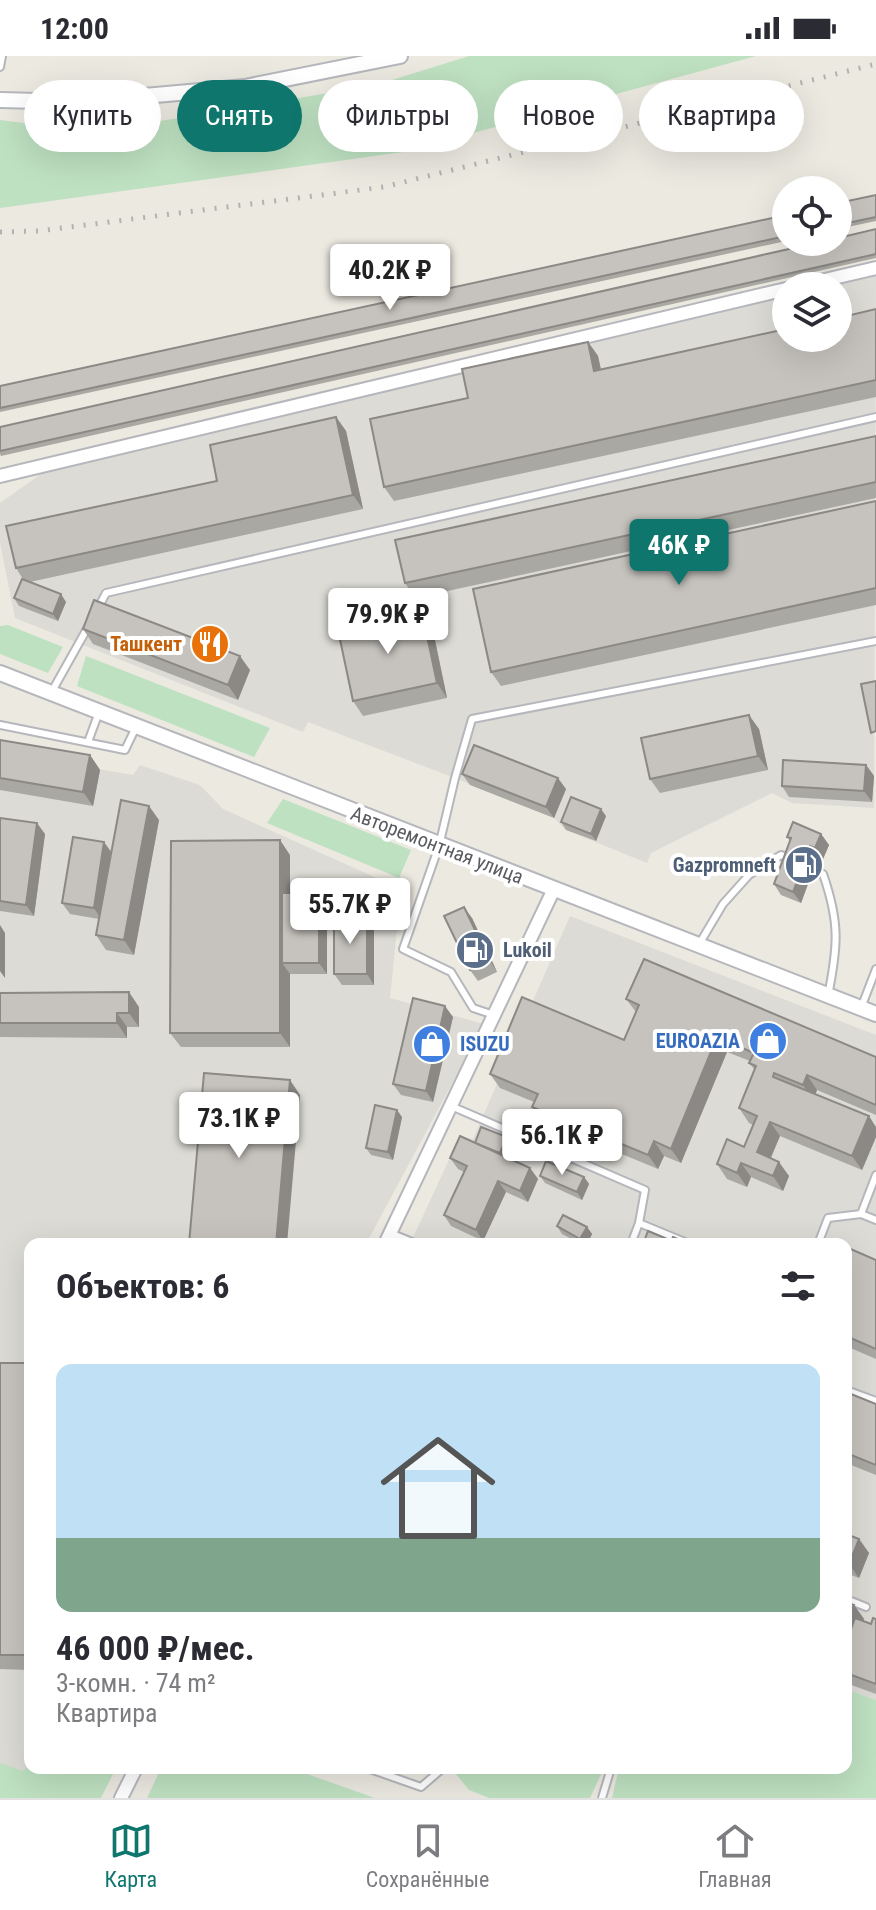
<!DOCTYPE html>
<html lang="ru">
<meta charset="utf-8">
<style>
body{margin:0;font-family:"Roboto Condensed",sans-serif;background:#f2f2f3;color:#2b2b33;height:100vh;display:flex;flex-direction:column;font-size:30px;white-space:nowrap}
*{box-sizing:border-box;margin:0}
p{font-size:26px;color:#7c7c81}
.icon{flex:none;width:44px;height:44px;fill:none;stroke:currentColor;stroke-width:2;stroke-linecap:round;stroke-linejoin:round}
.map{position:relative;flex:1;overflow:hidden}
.details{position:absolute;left:24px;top:1182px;width:828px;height:536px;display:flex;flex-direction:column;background:#fff;border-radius:16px;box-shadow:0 8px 32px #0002}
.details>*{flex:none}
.hud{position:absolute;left:24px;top:24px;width:828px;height:72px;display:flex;gap:16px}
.fabs{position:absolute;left:772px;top:120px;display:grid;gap:16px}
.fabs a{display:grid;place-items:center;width:80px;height:80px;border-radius:50%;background:#fff;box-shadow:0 8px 32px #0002;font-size:40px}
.price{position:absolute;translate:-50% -68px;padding:0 18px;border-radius:8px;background:#fff;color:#222;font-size:26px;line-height:52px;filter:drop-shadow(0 2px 4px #0008)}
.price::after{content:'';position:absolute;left:50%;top:48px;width:24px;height:18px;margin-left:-12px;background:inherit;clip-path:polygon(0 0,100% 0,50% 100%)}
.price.on{background:#0f766e;color:#fff}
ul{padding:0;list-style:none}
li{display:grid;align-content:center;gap:16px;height:424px;padding:0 32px}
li+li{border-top:2px solid #e1e1e2}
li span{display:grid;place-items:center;height:248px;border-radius:16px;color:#555}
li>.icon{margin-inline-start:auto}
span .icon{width:144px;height:144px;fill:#fffc;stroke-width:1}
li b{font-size:34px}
h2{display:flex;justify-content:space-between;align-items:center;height:96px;padding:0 32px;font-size:34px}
.chip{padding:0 28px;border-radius:36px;background:#fff;box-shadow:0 8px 32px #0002;font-size:28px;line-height:72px}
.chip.on{background:#0f766e;color:#fff}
.status{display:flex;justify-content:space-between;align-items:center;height:56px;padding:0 40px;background:#fff;direction:ltr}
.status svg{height:22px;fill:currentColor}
.dock{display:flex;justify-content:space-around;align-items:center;height:112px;border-top:2px solid #e1e1e2;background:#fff;font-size:22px;color:#7c7c81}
.dock a{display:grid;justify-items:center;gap:4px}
.dock .on{color:#0f766e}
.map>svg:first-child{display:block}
.industrial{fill:#dcdbd5}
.green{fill:#bee1c1}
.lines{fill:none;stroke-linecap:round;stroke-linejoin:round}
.service-casing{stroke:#b6b7bc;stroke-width:10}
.minor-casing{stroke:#b6b7bc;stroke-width:16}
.tertiary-casing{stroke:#b6b7bc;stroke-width:18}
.service{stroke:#fff;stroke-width:6}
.minor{stroke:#fff;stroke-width:12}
.tertiary{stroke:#fff;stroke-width:14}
.rail{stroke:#b1b2b2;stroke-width:5;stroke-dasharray:2 10;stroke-linecap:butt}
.wall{fill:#aaa8a3}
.shaded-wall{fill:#8b8885}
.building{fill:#c6c3be;stroke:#8b8885;stroke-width:2}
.labels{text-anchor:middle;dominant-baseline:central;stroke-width:8;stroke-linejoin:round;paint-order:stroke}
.food-label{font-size:20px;font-weight:bold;fill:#c56008;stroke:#fff;text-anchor:end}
.street-label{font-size:20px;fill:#595b60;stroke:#fff}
.service-label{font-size:20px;font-weight:bold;fill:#4e5e75;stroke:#fff;text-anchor:end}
.shop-label{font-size:20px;font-weight:bold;fill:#366cbe;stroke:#fff;text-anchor:end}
</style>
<div class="status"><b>12:00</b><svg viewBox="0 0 49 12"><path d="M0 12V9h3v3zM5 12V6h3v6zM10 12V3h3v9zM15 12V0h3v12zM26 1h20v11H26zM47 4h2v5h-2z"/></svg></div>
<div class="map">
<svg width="876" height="1742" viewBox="0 0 876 1742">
<rect width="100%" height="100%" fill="#ebe9e0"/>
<!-- industrial -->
<g class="industrial">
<polygon points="876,217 874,752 792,747 772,737 651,797 647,807 566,774 554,762 455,722 308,666 303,676 15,562 0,487 0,447 41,418 786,238 786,282 838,282 838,230 820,230"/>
<polygon points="0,696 133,719 140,709 200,729 223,753 401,833 390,942 484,968 366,1188 30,1188 30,1712 109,1712 0,1742"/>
<polygon points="570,860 876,979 876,1644 846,1633 846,1188 410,1188 460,1080 473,1083"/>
</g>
<!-- green -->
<g class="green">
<polygon points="469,0 756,0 403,96 0,152 0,64 95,76 376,29"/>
<polygon points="8,569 63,591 48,617 0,598 0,570"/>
<polygon points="86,600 270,672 254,701 77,630"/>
<polygon points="283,743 411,794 399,822 267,767"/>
<polygon points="846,1633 876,1644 876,1742 612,1742 619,1712 846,1712"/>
<polygon points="0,1707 23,1715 30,1708 30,1712 116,1712 101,1742 0,1742"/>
<polygon points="161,1712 290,1712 375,1742 147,1742"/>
<polygon points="461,1712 604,1712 590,1742 489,1742 469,1734 455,1717"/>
</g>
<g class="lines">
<!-- service casing -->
<g class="service-casing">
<g id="service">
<polyline points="0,11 2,0"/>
<polyline points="97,554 106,537 876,361"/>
<polyline points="51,637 88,571"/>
<polyline points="0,669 125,694 136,671"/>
<polyline points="88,686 99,656"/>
<path d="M813,813L823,818C840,867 838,890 828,940"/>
<polyline points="698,890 723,848 749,819 781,799 791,803"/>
<polyline points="861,952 876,913"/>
<polyline points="494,959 473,952 451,916 403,893 439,790 455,722 472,663 876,585"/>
<polyline points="451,1050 645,1134 639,1167 631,1188"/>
<polyline points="861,1158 876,1164"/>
<polyline points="639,1167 690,1188"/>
<polyline points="390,1177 417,1188"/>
<polyline points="818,1188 828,1162 861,1158 876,1119"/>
<polyline points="846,1334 876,1345"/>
<polyline points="846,1543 866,1551"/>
<polyline points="367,1712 421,1731 443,1712"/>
<polyline points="602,1742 611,1712"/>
</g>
</g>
<!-- minor casing -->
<g class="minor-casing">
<g id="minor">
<polyline points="799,230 876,212"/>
<polyline points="0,420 786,233"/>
<polyline points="385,1188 553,835"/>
<polyline points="121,1742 136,1712"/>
</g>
</g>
<!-- tertiary casing -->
<g class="tertiary-casing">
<g id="tertiary">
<polyline points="0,44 77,46 245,31 400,0"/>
<polyline points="0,617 876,958"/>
</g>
</g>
<!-- service -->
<use href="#service" class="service"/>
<!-- minor -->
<use href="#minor" class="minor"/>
<!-- tertiary -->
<use href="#tertiary" class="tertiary"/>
<!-- rail -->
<polyline class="rail" points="0,176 38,175 384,131 876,8"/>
</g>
<!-- wall -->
<g class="wall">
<polygon points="876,139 876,165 838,173 838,147"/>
<polygon points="786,159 786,185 0,356 0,330"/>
<polygon points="876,173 876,202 1,400 0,398 0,371"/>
<polygon points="876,253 876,341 394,445 384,431 468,342 588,286 598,300 601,313"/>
<polygon points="336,361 346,375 363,453 30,526 66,546 58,565 19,550 14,542 23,523 16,512 217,425"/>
<polygon points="876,380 876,442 415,542 405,527"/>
<polygon points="876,445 876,549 501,630 491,616"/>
<polygon points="432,570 447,642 363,660 353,645"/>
<polygon points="83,573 250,614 238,644 93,588"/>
<polygon points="759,673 768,714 660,737 650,723"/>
<polygon points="0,684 90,699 100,714 93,750 0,734"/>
<polygon points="866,709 874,720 872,746 789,741 782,730"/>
<polygon points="462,718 566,733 554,762 470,729"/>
<polygon points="606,760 596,785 566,774 561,766"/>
<polygon points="0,762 45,778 34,860 0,855"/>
<polygon points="159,764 134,899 106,894 96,879 99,863 70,858 62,847 111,797"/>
<polygon points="821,778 829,789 823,803 818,801 801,847 781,839 774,828 790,785 787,781"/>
<polygon points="290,799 290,837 327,848 327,918 290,918 290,991 181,991 170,977"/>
<polygon points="472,862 497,916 478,925 470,914"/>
<polygon points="374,873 374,929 342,929 334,918"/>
<polygon points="0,937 139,951 139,971 127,971 127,982 0,981"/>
<polygon points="626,943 876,1001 876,1059 817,1034 815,1038 876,1071 876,1081 862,1114 780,1080 771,1102 789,1120 783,1135 751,1121 747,1131 727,1123 717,1108 744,1091 753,1069 749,1067 739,1052 755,1014 749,1007 750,1005 727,996 681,1107 664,1100 658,1113 542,1065 532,1051 534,1046 500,1032 490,1018 624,984 636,956"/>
<polygon points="453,961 433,1046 401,1039 393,1028"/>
<polygon points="402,1061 393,1104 371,1099 366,1092"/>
<polygon points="507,1081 512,1089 507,1101 530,1112 538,1123 528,1146 506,1136 483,1185 451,1170 444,1159 464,1116 458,1113 450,1102"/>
<polygon points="540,1120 584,1121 589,1128 582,1144 545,1127"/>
<polygon points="557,1170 587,1171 592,1178 587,1188 581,1188 562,1178"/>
<polygon points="846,1191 876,1204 876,1303 846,1290"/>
<polygon points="0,1307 30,1307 30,1614 0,1613"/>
<polygon points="846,1336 876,1348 876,1419 846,1407"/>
<polygon points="846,1478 859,1483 869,1497 859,1522 846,1517"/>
<polygon points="846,1546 854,1549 864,1563 863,1565 871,1568 876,1563 876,1638 846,1627"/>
</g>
<!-- shaded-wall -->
<g class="shaded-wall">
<polygon points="588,286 598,300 604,329 594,315"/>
<polygon points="336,361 346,375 363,453 353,439"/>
<polygon points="61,538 66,546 58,565 53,558"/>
<polygon points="422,556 432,570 447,642 437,627"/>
<polygon points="240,600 250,614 238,644 228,629"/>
<polygon points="749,659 759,673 768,714 758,700"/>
<polygon points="90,699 100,714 93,750 83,736"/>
<polygon points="866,709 874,720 872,746 864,735"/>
<polygon points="558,722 566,733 554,762 546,751"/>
<polygon points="149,750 159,764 134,899 124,884"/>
<polygon points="601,753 606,760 596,785 591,778"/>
<polygon points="37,767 45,778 34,860 26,849"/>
<polygon points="821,778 829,789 823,803 815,792"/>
<polygon points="280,784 290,799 290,907 282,907 290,918 290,991 280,977"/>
<polygon points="104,786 112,797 101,863 94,852"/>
<polygon points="810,790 818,801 801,847 793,836"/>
<polygon points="319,837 327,848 327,918 319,907"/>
<polygon points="464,851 472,862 497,916 490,905"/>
<polygon points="367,862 374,873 374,929 367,918"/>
<polygon points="0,869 5,877 5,922 0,915"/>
<polygon points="129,936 139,951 139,971 129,957"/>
<polygon points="445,950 453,961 433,1046 426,1035"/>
<polygon points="117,957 127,971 127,982 117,967"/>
<polygon points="717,981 727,996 681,1107 671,1093"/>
<polygon points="807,1019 817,1034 813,1044 803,1029"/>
<polygon points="290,1024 300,1039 287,1188 276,1188"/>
<polygon points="397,1054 402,1061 393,1104 388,1096"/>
<polygon points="869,1060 876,1071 876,1081 862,1114 852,1100"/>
<polygon points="770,1066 780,1080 767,1110 757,1096"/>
<polygon points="507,1081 512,1089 506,1104 500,1097"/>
<polygon points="654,1085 664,1100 658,1113 648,1099"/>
<polygon points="779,1106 789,1120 783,1135 773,1120"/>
<polygon points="741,1107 751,1121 747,1131 737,1117"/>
<polygon points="530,1112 538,1123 528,1146 520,1135"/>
<polygon points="584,1121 589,1128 582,1144 577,1136"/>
<polygon points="498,1125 506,1136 483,1185 476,1174"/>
<polygon points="587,1171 592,1178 587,1188 584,1188 580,1183"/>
<polygon points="859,1483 869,1497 859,1522 849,1508"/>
<polygon points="854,1549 864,1563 846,1609 846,1568"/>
</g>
<!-- building -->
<g class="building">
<polygon points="876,139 876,161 838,169 838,147"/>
<polygon points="786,159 786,180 0,352 0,330"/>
<polygon points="876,173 876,198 0,395 0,371 820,186 838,186 838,182"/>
<polygon points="876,253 876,324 384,431 370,363 468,342 462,313 588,286 594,315 786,273 786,282 838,282 838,262"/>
<polygon points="336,361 353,439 16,512 6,470 217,425 210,389"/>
<polygon points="876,380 876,426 405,527 395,484"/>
<polygon points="876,445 876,532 491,616 473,533"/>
<polygon points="22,523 61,538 53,558 14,542"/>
<polygon points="94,544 240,600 228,629 83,573"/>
<polygon points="422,556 437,627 353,645 338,574"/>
<polygon points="876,625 876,675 871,677 861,628"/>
<polygon points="749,659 758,700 650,723 641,682"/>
<polygon points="0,684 90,699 83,736 0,722"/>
<polygon points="474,689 558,722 546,751 462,718"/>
<polygon points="783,704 866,709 864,735 782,730"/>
<polygon points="571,741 601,753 591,778 561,766"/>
<polygon points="121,744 149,750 124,884 96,879"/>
<polygon points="0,762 37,767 26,849 0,845"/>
<polygon points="793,766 821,778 815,792 810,790 793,836 774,828 791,782 787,781"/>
<polygon points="73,781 104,786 94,852 62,847"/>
<polygon points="280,784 280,977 170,977 171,785"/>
<rect x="282" y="837" width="37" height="70"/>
<polygon points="464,851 490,905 470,914 444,860"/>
<polygon points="334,861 367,862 367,918 334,918"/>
<polygon points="644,903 876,1001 876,1049 807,1019 803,1029 774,1017 773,1021 869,1060 852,1100 770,1066 757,1096 779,1106 773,1120 741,1107 737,1117 717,1108 727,1083 744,1091 757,1060 739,1052 756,1010 749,1007 754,997 717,981 671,1093 654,1085 648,1099 532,1051 538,1038 490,1018 522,941 624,984 639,949 626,943"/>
<polygon points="129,936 129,957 117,957 117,967 0,967 0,937"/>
<polygon points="413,942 445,950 426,1035 393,1028"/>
<polygon points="204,1017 290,1024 276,1188 189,1188"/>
<polygon points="375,1049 397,1054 388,1096 366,1092"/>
<polygon points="481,1071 507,1081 500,1097 475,1087"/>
<polygon points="460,1080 530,1112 520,1135 498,1125 476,1174 444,1159 467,1110 450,1102"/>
<polygon points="546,1105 584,1121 577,1136 540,1120"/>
<polygon points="563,1159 587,1171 580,1183 557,1170"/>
<polygon points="648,1175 665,1182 663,1188 643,1188"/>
<polygon points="673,1181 689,1188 670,1188"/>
<polygon points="830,1184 839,1188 828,1188"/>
<polygon points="846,1191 876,1204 876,1293 846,1280"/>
<rect x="0" y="1307" width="30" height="292"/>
<polygon points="846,1336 876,1348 876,1409 846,1397"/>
<polygon points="846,1478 859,1483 849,1508 846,1507"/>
<polygon points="846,1546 854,1549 846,1568"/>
<polygon points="855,1562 871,1568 873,1562 876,1563 876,1628 846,1617 846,1587"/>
</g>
<!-- icons -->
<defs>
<g id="restaurant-disc" transform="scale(2)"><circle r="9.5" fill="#e8710a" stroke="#fff"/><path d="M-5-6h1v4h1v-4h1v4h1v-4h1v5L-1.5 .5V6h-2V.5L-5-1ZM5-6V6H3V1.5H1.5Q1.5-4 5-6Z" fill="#fff"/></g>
<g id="fuel-disc" transform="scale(2)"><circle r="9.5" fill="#5c6f8a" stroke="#fff"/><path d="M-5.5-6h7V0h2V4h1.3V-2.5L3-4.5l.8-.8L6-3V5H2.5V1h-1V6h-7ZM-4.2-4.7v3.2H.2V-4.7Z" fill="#fff"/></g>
<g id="shop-disc" transform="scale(2)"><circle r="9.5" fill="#3f7fe0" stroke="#fff"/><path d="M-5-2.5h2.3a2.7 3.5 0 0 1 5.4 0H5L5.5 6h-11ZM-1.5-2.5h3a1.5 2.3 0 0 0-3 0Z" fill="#fff"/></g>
</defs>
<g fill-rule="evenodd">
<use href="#restaurant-disc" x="210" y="588"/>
<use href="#fuel-disc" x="804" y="809"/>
<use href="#fuel-disc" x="475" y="894"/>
<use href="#shop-disc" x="768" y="985"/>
<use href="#shop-disc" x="432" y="988"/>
</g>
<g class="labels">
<!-- food labels -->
<g class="food-label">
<text x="182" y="588">Ташкент</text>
</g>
<!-- street labels -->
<g class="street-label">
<text transform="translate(437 789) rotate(21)">Авторемонтная улица</text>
</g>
<!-- service labels -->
<g class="service-label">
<text x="776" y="809">Gazpromneft</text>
<text x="503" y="894" text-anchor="start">Lukoil</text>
</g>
<!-- shop labels -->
<g class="shop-label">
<text x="740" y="985">EUROAZIA</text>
<text x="460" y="988" text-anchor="start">ISUZU</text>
</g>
</g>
</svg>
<div class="fabs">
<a><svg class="icon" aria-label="locate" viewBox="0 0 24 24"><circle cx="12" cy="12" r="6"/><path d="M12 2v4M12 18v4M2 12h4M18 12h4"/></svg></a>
<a><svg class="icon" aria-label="layers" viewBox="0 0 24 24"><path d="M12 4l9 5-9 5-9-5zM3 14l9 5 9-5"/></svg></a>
</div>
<b class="price" style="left:390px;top:256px">40.2K ₽</b>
<b class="price on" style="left:679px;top:531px">46K ₽</b>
<b class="price" style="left:388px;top:600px">79.9K ₽</b>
<b class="price" style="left:350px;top:890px">55.7K ₽</b>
<b class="price" style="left:239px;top:1104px">73.1K ₽</b>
<b class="price" style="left:562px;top:1121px">56.1K ₽</b>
<div class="hud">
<a class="chip">Купить</a>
<a class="chip on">Снять</a>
<a class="chip">Фильтры</a>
<a class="chip">Новое</a>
<a class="chip">Квартира</a>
</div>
<section class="details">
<h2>Объектов: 6<svg class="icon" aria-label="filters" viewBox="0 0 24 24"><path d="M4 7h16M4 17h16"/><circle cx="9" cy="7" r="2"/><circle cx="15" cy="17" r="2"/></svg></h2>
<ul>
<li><span style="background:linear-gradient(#bfe0f5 70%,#7fa58c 0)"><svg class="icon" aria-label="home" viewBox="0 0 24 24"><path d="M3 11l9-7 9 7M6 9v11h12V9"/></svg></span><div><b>46 000 ₽/мес.</b><p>3-комн. · 74 m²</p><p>Квартира</p></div></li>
</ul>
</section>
</div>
<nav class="dock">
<a class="on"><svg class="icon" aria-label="map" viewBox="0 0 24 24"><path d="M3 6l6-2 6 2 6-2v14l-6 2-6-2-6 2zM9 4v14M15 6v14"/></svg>Карта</a>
<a><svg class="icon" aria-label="saved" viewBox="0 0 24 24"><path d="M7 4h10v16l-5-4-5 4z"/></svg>Сохранённые</a>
<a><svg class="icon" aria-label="home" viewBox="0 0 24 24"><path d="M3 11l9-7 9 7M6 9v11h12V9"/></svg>Главная</a>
</nav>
